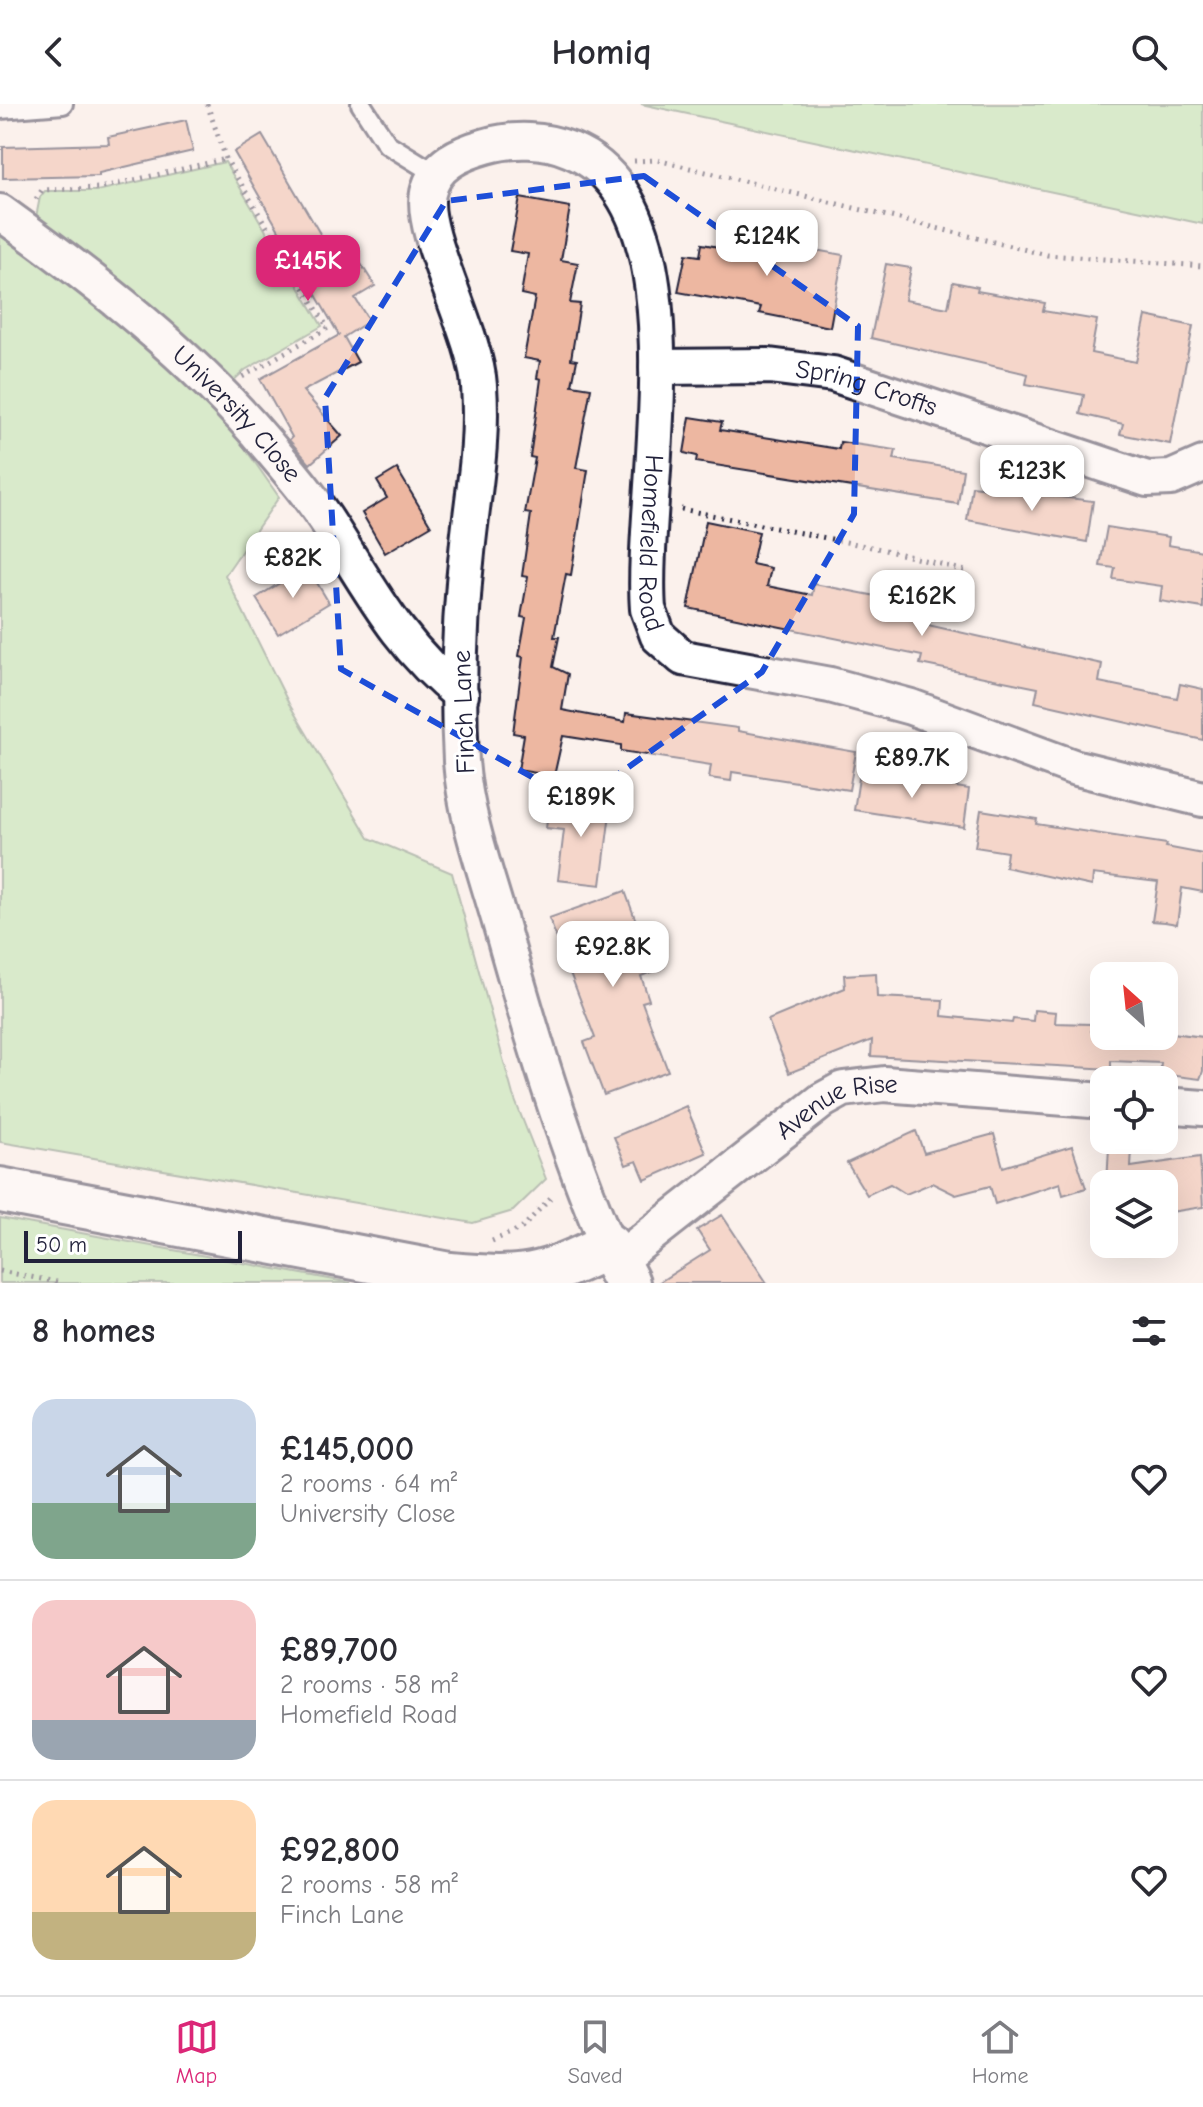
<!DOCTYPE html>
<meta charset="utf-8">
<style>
body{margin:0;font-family:"Comic Neue",sans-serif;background:#f2f2f3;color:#2b2b33;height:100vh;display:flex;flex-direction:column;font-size:30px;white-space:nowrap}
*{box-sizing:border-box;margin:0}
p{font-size:26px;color:#7c7c81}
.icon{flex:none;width:44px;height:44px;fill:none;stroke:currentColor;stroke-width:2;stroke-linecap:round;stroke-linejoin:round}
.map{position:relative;height:1179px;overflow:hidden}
.side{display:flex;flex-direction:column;background:#fff;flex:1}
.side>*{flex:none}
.needle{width:52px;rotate:333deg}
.tools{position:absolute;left:1090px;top:858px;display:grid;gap:16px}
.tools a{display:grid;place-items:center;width:88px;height:88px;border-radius:16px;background:#fff;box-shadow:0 8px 32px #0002;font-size:40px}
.scale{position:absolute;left:24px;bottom:20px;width:218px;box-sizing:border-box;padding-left:8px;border:4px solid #22223b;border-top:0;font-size:22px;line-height:28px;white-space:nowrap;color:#22223b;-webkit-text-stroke:6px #fff;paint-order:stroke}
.price{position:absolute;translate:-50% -68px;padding:0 18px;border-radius:16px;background:#fff;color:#222;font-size:26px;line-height:52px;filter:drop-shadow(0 2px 4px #0008)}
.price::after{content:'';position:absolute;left:50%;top:48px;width:24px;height:18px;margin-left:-12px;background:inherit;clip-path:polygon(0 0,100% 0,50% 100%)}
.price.active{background:#db2777;color:#fff}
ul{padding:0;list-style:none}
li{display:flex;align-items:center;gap:24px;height:200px;padding:0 32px}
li+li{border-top:2px solid #e1e1e2}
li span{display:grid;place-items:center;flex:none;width:224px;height:160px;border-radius:24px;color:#555}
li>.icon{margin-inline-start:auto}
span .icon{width:96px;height:96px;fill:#fffc;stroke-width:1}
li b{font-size:34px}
h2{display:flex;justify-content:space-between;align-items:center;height:96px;padding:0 32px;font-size:34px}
header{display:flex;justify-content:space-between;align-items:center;height:104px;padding:0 32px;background:#fff;font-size:36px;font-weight:700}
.tab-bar{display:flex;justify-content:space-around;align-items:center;height:112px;border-top:2px solid #e1e1e2;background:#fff;font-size:22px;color:#7c7c81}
.tab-bar a{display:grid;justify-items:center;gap:4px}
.tab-bar .active{color:#db2777}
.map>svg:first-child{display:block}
.green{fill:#b0e2a2;stroke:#69826e;stroke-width:2}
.building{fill:#edb7a1;stroke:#22223b;stroke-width:2}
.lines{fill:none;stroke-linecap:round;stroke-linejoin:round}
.lane-casing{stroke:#22223b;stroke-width:24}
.street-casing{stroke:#22223b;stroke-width:40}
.secondary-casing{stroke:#22223b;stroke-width:50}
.path{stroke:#22223b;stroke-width:5;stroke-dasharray:2 6;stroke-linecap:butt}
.lane{stroke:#fff;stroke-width:18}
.street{stroke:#fff;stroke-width:34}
.secondary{stroke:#fff;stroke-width:44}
.marked{fill:none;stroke:#1d4ed8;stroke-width:6;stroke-dasharray:16 10;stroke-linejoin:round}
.labels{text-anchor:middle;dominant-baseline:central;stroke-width:6;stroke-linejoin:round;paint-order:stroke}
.street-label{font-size:26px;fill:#22223b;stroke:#fff}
</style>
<header><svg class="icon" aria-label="back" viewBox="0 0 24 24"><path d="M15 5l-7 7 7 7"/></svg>Homiq<svg class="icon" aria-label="search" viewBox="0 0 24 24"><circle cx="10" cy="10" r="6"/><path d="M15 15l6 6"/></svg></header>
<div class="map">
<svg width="1203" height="1179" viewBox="0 0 1203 1179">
<rect width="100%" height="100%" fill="#fbf1ec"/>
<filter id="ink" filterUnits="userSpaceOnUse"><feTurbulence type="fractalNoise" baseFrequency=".0125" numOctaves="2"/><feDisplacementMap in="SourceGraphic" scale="16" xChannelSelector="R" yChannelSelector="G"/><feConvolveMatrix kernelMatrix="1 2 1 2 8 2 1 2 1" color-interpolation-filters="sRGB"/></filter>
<g filter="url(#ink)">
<!-- green -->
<g class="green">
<polygon points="641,0 1203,0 1203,120"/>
<polygon points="225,58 322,222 245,266 228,282 35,118 40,93 45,87 97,87"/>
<polygon points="0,125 150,242 233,327 279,393 225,471 289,600 369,734 452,769 513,991 546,1075 513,1107 473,1119 0,1038"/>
<polygon points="0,1114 351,1179 0,1179"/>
</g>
<!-- building -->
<g class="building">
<polygon points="186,16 193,47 99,69 99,72 3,74 3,43 109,40 108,33"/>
<polygon points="262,31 339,162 356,152 375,182 355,194 369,217 344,233 358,258 303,287 342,332 310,360 289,336 292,333 260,275 339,231 234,48"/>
<polygon points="520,94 570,103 561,156 578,159 570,199 580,200 571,255 577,256 572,281 591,284 576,364 588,366 571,471 566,470 554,533 559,533 553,563 568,570 562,606 625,618 626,609 738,624 738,627 856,648 849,686 732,668 731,677 709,674 711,661 621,647 621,641 563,632 554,672 518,666 524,631 513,629 523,553 519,552 526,514 521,513 528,473 522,472 531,410 525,409 535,354 530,353 541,275 537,274 540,257 524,254 535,193 521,190 528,150 510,147"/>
<polygon points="751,127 777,132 776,139 843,151 830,223 759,209 761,203 678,188 686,150 700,152 702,140 747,148"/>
<polygon points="886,160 911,164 905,196 948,204 953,178 978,183 977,187 1045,199 1043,207 1097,216 1091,249 1136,258 1146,212 1193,222 1170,340 1120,330 1123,320 1080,310 1084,291 1026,280 1028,270 871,234"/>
<polygon points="690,313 722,318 720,326 839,345 840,338 896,346 894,355 963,366 958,400 696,358 697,352 684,349"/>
<polygon points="397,365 431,422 385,449 362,409 387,394 377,377"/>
<polygon points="972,382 1093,397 1087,438 967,416"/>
<polygon points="706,417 759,428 752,460 771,464 767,482 812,491 814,480 923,501 919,519 1102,560 1099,578 1177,594 1180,580 1203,585 1203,636 1035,598 1038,584 920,560 922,552 688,504"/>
<polygon points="1107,423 1169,433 1168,441 1203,447 1203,504 1160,497 1162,482 1113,475 1115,464 1100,462"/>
<polygon points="307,462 329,499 278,530 256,494"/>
<polygon points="860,668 969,685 964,723 854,706"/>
<polygon points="550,694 611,701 601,781 558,776 564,726 546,724"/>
<polygon points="981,706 1037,715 1036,720 1167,740 1166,743 1203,750 1203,788 1182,784 1177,820 1165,818 1152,817 1158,778 1093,770 1092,782 1005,763 1007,748 975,743"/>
<polygon points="625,787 645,842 655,839 664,863 641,872 649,896 642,898 668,967 604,991 584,938 595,934 549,814"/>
<polygon points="876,869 877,893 943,896 942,912 1012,919 1013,915 1033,917 1034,906 1056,908 1055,919 1091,920 1091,927 1104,927 1104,932 1164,932 1164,928 1203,933 1203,967 1200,975 1160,970 1161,959 1111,957 1111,965 871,952 872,936 789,969 768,916 845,884 844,871"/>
<polygon points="686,1002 706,1049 645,1076 637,1057 626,1061 614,1033"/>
<polygon points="916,1027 924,1049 994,1030 1003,1063 1072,1042 1086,1084 1063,1091 1060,1079 995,1100 990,1082 956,1091 932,1079 906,1090 890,1080 867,1091 847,1059"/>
<polygon points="1109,1043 1132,1044 1131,1063 1200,1053 1203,1103 1164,1109 1164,1080 1107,1080"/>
<polygon points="722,1111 767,1179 658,1179 710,1146 697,1126"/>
</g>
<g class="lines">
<!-- lane casing -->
<g class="lane-casing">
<g id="lane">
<polyline points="361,0 387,40 436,70"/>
<polyline points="0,5 63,0"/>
</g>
</g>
<!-- street casing -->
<g class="street-casing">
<g id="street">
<path id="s1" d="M0,108C96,177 193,252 269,343C291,369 314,396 332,425C372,488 401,544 461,591"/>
<path id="s2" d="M657,263L769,262L833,270L1147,375L1171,374L1203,360"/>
<polyline points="1164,1001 1203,1004"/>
<path id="s3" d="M608,1142C563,1036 531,929 500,818C485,766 465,711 461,657C457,585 460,509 468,438C474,383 483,339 479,282C476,229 419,129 428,89C434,60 461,49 486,42C513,34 545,35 571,46C707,102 639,389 648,505L658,532L683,554L830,581L911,603L1073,663L1203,695"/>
<path id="s4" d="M616,1158L823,996L843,985L884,980L1104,997"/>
</g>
</g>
<!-- secondary casing -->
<g class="secondary-casing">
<path id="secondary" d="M0,1086L450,1171C525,1178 541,1174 608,1142L627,1179"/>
</g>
<!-- path -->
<g class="path">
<polyline points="207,0 226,55 328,224 242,273"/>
<polyline points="634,57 657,56 1047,151 1203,162"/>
<polyline points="36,95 42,86 99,84 226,55"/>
<polyline points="681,405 881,445 966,467"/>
<polyline points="492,1137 522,1124 554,1090"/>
<polyline points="0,1167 62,1179"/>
</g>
<!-- lane -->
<use href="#lane" class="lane"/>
<!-- street -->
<use href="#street" class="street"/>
<!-- secondary -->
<use href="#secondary" class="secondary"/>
</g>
</g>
<!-- marked area -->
<path d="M0 0H1203V1179H0ZM644,72L858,222L854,410L762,568L578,699L341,565L325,294L446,97Z" fill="#fbf1ec" fill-opacity=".55" fill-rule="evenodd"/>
<path class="marked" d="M644,72L858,222L854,410L762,568L578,699L341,565L325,294L446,97Z"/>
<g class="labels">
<!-- street labels -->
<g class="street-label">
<text stroke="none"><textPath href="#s2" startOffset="212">Spring Crofts</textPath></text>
<text stroke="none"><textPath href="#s1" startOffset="312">University Close</textPath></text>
<text stroke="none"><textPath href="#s3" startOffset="1674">Homefield Road</textPath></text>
<text transform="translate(464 608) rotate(-92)">Finch Lane</text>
<text stroke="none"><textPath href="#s4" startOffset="274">Avenue Rise</textPath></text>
</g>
</g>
</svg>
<div class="tools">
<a><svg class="needle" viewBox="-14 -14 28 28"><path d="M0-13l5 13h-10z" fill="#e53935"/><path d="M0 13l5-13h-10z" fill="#7c7c81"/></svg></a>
<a><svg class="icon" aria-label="locate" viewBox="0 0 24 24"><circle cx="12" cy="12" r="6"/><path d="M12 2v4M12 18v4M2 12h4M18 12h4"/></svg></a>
<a><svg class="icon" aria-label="layers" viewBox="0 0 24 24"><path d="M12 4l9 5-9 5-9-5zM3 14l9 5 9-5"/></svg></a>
</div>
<div class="scale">50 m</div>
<b class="price" style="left:767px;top:174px">£124K</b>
<b class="price active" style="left:308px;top:199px">£145K</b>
<b class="price" style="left:1032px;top:409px">£123K</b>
<b class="price" style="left:293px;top:496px">£82K</b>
<b class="price" style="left:922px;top:534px">£162K</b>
<b class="price" style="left:912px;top:696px">£89.7K</b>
<b class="price" style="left:581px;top:735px">£189K</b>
<b class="price" style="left:613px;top:885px">£92.8K</b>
</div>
<section class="side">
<h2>8 homes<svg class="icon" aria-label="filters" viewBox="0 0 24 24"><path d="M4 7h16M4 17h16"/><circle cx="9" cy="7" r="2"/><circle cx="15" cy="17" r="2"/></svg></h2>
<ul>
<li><span style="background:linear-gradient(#c9d6e8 65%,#7fa58c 0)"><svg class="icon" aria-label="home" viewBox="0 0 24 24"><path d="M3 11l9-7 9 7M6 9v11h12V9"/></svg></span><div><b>£145,000</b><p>2 rooms · 64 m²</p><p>University Close</p></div><svg class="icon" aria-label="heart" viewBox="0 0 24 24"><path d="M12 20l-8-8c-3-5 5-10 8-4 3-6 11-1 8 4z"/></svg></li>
<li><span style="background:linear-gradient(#f6c9c9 75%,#9aa5b1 0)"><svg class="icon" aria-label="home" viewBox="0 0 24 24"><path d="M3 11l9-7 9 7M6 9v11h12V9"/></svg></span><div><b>£89,700</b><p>2 rooms · 58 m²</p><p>Homefield Road</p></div><svg class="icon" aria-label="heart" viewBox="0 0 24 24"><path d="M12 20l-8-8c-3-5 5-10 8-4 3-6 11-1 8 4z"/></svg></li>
<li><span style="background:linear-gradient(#ffd9b3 70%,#c2b280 0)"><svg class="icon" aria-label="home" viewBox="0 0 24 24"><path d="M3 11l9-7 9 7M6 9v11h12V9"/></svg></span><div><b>£92,800</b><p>2 rooms · 58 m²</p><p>Finch Lane</p></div><svg class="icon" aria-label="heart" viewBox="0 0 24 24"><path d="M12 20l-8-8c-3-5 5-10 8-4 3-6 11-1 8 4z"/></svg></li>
</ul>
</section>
<nav class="tab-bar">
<a class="active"><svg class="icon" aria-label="map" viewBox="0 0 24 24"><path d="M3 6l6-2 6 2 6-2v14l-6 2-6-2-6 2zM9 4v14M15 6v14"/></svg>Map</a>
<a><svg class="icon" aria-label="saved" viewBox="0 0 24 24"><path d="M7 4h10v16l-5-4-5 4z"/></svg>Saved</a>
<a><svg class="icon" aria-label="home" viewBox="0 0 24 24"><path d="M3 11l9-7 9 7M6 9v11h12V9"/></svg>Home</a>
</nav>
